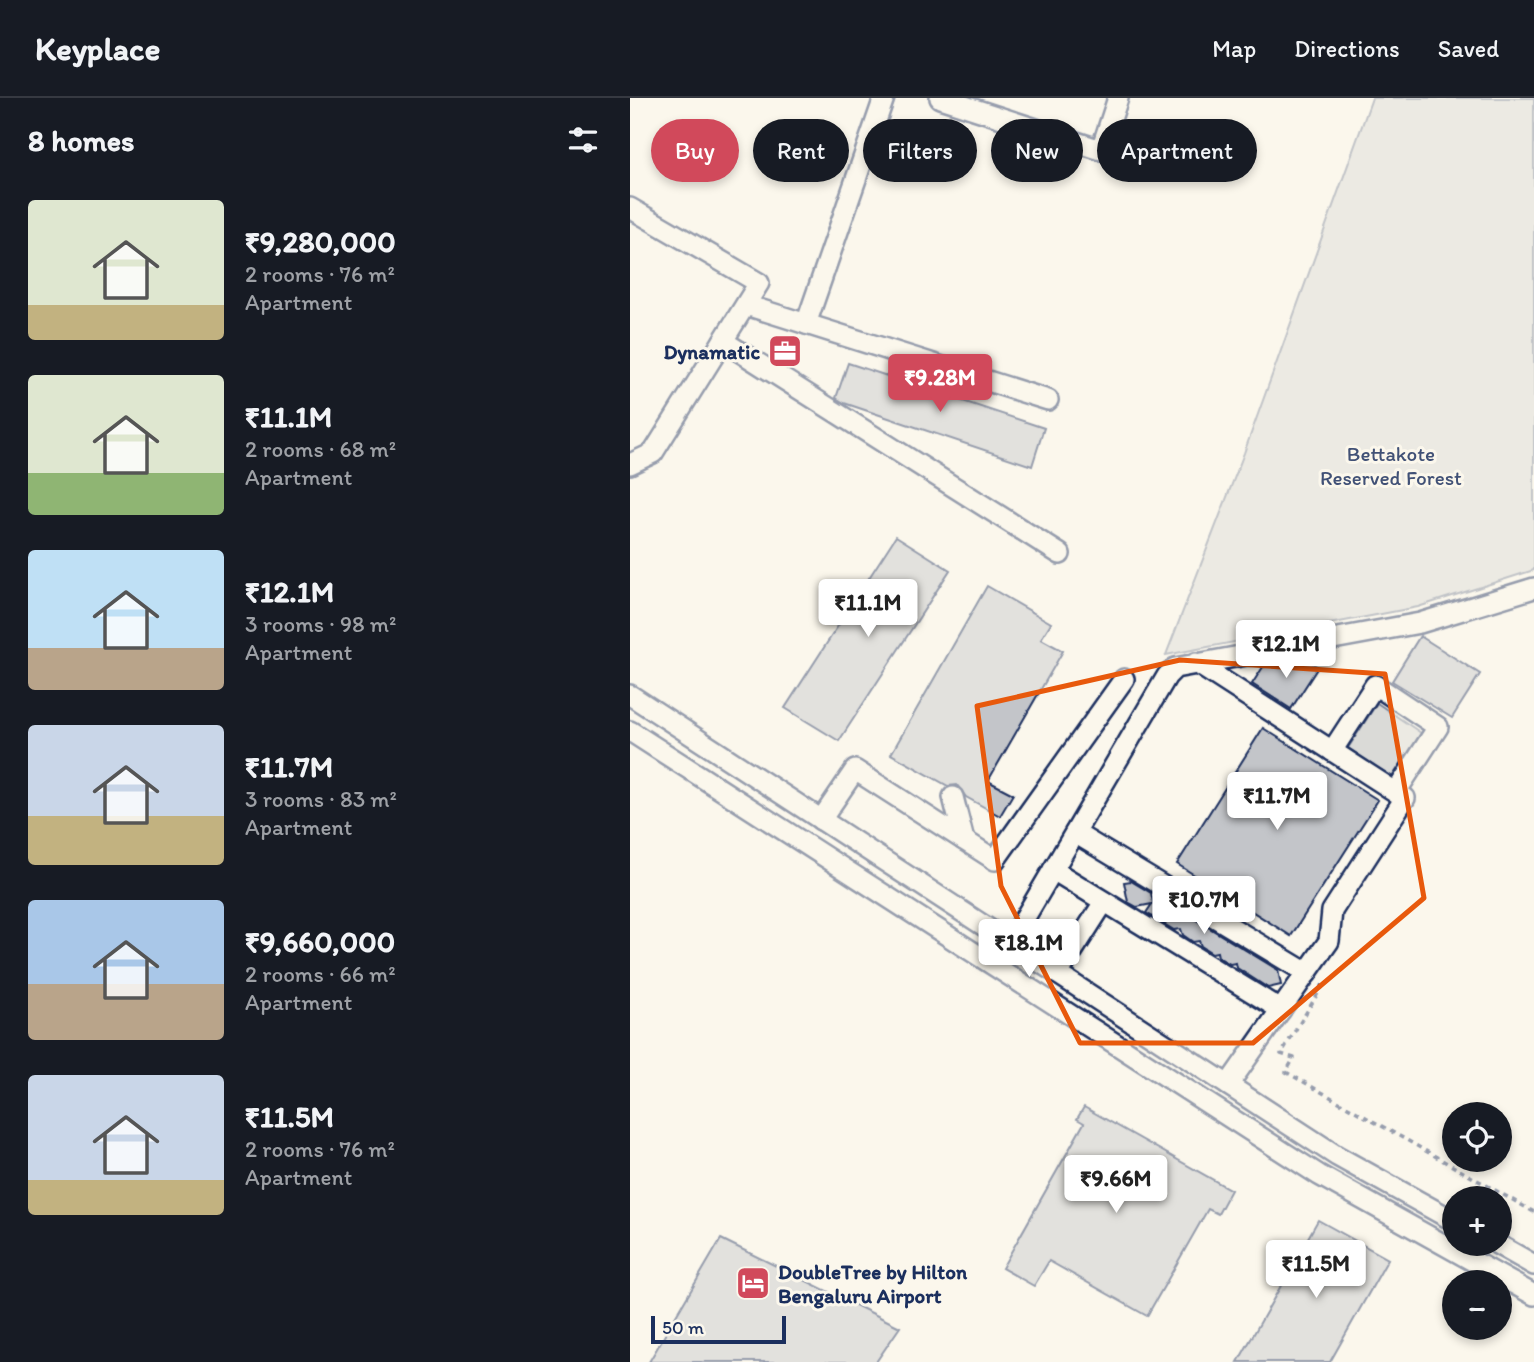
<!DOCTYPE html>
<meta charset="utf-8">
<style>
body{margin:0;font-family:Itim,sans-serif;background:#242831;color:#f1f3f6;height:100vh;display:flex;flex-direction:column;font-size:26px;white-space:nowrap}
*{box-sizing:border-box;margin:0}
p{font-size:23px;color:#9ea1a6}
.icon{flex:none;width:38px;height:38px;fill:none;stroke:currentColor;stroke-width:2;stroke-linecap:round;stroke-linejoin:round}
.map{position:relative;flex:1;overflow:hidden}
.panel{display:flex;flex-direction:column;background:#171b24;width:630px}
.panel>*{flex:none}
.top-card{position:absolute;left:21px;top:21px;width:665px;height:63px;display:flex;gap:14px}
.tools{position:absolute;left:812px;top:1004px;display:grid;gap:14px}
.tools a{display:grid;place-items:center;width:70px;height:70px;border-radius:50%;background:#171b24;box-shadow:0 4px 10px #0003;font-size:35px}
.scale{position:absolute;left:21px;bottom:18px;width:135px;box-sizing:border-box;padding-left:7px;border:4px solid #1b2f5e;border-top:0;font-size:19px;line-height:24px;white-space:nowrap;color:#1b2f5e;-webkit-text-stroke:5px #fbf7ec;paint-order:stroke}
.price{position:absolute;translate:-50% -60px;padding:0 16px;border-radius:7px;background:#fff;color:#222;font-size:23px;line-height:46px;filter:drop-shadow(0 2px 4px #0008)}
.price::after{content:'';position:absolute;left:50%;top:42px;width:21px;height:16px;margin-left:-10px;background:inherit;clip-path:polygon(0 0,100% 0,50% 100%)}
.price.current{background:#d1495b;color:#fff}
ul{padding:0;list-style:none}
li{display:flex;align-items:center;gap:21px;height:175px;padding:0 28px}
li span{display:grid;place-items:center;flex:none;width:196px;height:140px;border-radius:7px;color:#555}
li>.icon{margin-inline-start:auto}
span .icon{width:84px;height:84px;fill:#fffc;stroke-width:1}
li b{font-size:30px}
h2{display:flex;justify-content:space-between;align-items:center;height:84px;padding:0 28px;font-size:30px}
.pill{padding:0 24px;border-radius:32px;background:#171b24;box-shadow:0 4px 10px #0003;font-size:24px;line-height:63px}
.pill.current{background:#d1495b;color:#fff}
header{display:flex;align-items:center;gap:42px;box-sizing:border-box;height:98px;padding:0 35px;background:#171b24;border-bottom:2px solid #363941}
header strong{font-size:33px}
nav{display:flex;gap:38px;margin-inline-start:auto;font-size:24px}
main{display:flex;flex:1;min-height:0}
.map>svg:first-child{display:block}
.green{fill:#dadad7;stroke:#7a849a;stroke-width:2}
.building{fill:#c3c5c9;stroke:#1b2f5e;stroke-width:2}
.lines{fill:none;stroke-linecap:round;stroke-linejoin:round}
.minor-casing{stroke:#1b2f5e;stroke-width:24}
.path{stroke:#1b2f5e;stroke-width:3.5;stroke-dasharray:5 5;stroke-linecap:butt}
.minor{stroke:#fbf7ec;stroke-width:19}
.marked{fill:none;stroke:#e8590c;stroke-width:5;stroke-linejoin:round}
.labels{text-anchor:middle;dominant-baseline:central;stroke-width:6;stroke-linejoin:round;paint-order:stroke}
.poi-label{font-size:21px;font-weight:bold;fill:#1b2f5e;stroke:#fbf7ec;text-anchor:end}
.park-label{font-size:21px;fill:#415176;stroke:#fbf7ec}
</style>
<header>
<strong>Keyplace</strong>
<nav><a>Map</a><a>Directions</a><a>Saved</a></nav>
</header>
<main>
<section class="panel">
<h2>8 homes<svg class="icon" aria-label="filters" viewBox="0 0 24 24"><path d="M4 7h16M4 17h16"/><circle cx="9" cy="7" r="2"/><circle cx="15" cy="17" r="2"/></svg></h2>
<ul>
<li><span style="background:linear-gradient(#dfe7d0 75%,#c2b280 0)"><svg class="icon" aria-label="home" viewBox="0 0 24 24"><path d="M3 11l9-7 9 7M6 9v11h12V9"/></svg></span><div><b>₹9,280,000</b><p>2 rooms · 76 m²</p><p>Apartment</p></div></li>
<li><span style="background:linear-gradient(#dfe7d0 70%,#8fb573 0)"><svg class="icon" aria-label="home" viewBox="0 0 24 24"><path d="M3 11l9-7 9 7M6 9v11h12V9"/></svg></span><div><b>₹11.1M</b><p>2 rooms · 68 m²</p><p>Apartment</p></div></li>
<li><span style="background:linear-gradient(#bfe0f5 70%,#b9a48a 0)"><svg class="icon" aria-label="home" viewBox="0 0 24 24"><path d="M3 11l9-7 9 7M6 9v11h12V9"/></svg></span><div><b>₹12.1M</b><p>3 rooms · 98 m²</p><p>Apartment</p></div></li>
<li><span style="background:linear-gradient(#c9d6e8 65%,#c2b280 0)"><svg class="icon" aria-label="home" viewBox="0 0 24 24"><path d="M3 11l9-7 9 7M6 9v11h12V9"/></svg></span><div><b>₹11.7M</b><p>3 rooms · 83 m²</p><p>Apartment</p></div></li>
<li><span style="background:linear-gradient(#a9c7e8 60%,#b9a48a 0)"><svg class="icon" aria-label="home" viewBox="0 0 24 24"><path d="M3 11l9-7 9 7M6 9v11h12V9"/></svg></span><div><b>₹9,660,000</b><p>2 rooms · 66 m²</p><p>Apartment</p></div></li>
<li><span style="background:linear-gradient(#c9d6e8 75%,#c2b280 0)"><svg class="icon" aria-label="home" viewBox="0 0 24 24"><path d="M3 11l9-7 9 7M6 9v11h12V9"/></svg></span><div><b>₹11.5M</b><p>2 rooms · 76 m²</p><p>Apartment</p></div></li>
</ul>
</section>
<div class="map">
<svg width="904" height="1264" viewBox="0 0 904 1264">
<rect width="100%" height="100%" fill="#fbf7ec"/>
<filter id="ink" filterUnits="userSpaceOnUse"><feTurbulence type="fractalNoise" baseFrequency=".0143" numOctaves="2"/><feDisplacementMap in="SourceGraphic" scale="14" xChannelSelector="R" yChannelSelector="G"/><feConvolveMatrix kernelMatrix="1 2 1 2 8 2 1 2 1" color-interpolation-filters="sRGB"/></filter>
<g filter="url(#ink)">
<!-- green -->
<g class="green">
<polygon points="742,0 904,0 904,472 788,509 536,557 614,355"/>
<polygon points="747,605 791,635 762,679 718,650"/>
</g>
<!-- building -->
<g class="building">
<polygon points="218,265 414,330 402,368 214,305 206,300"/>
<polygon points="266,438 320,472 209,643 155,610"/>
<polygon points="357,488 421,525 411,541 433,553 358,683 383,696 370,718 336,699 327,687 318,688 261,656"/>
<polygon points="790,538 850,576 822,620 762,583"/>
<polygon points="673,559 688,569 661,611 622,586 633,569"/>
<polygon points="633,630 748,702 661,838 547,766"/>
<polygon points="501,783 521,795 523,804 527,798 648,872 651,887 638,890 607,870 606,865 600,866 588,859 587,854 582,855 571,848 569,843 563,844 553,837 551,831 544,832 534,826 532,819 525,820 516,815 522,806 507,809 498,804 494,784"/>
<polygon points="454,1009 601,1092 588,1116 578,1111 517,1218 419,1163 404,1188 372,1170 454,1025 447,1021"/>
<polygon points="688,1122 758,1161 700,1264 608,1264"/>
<polygon points="91,1141 270,1229 246,1264 19,1264"/>
</g>
<g class="lines">
<!-- minor casing -->
<g class="minor-casing">
<g id="minor">
<polyline points="310,0 471,52 488,0"/>
<polyline points="0,110 129,185 23,355 0,366"/>
<polyline points="116,207 418,302"/>
<polyline points="176,226 254,0"/>
<polyline points="93,243 430,456"/>
<polyline points="566,565 775,700 702,813 699,843 598,987"/>
<polyline points="0,597 707,1058 824,1123"/>
<polyline points="0,633 689,1077 904,1197"/>
<polyline points="702,653 745,587 808,629 766,694"/>
<polyline points="323,699 334,742"/>
<polyline points="191,722 225,672 365,762 494,581"/>
<polyline points="445,735 677,875"/>
<polyline points="423,772 651,912"/>
<polyline points="380,845 537,578 545,570 790,525 904,490"/>
<polyline points="428,876 474,804"/>
<polyline points="867,1146 904,1167"/>
</g>
</g>
<!-- path -->
<polyline class="path" points="693,887 651,956 664,960 656,974 904,1114"/>
<!-- minor -->
<use href="#minor" class="minor"/>
</g>
</g>
<!-- marked area -->
<path d="M0 0H904V1264H0ZM550,562L755,576L794,800L623,945H450L371,788L347,608Z" fill="#fbf7ec" fill-opacity=".55" fill-rule="evenodd"/>
<path class="marked" d="M550,562L755,576L794,800L623,945H450L371,788L347,608Z"/>
<!-- icons -->
<defs>
<g id="office-square" transform="scale(1.75)"><rect x="-9" y="-9" width="18" height="18" rx="4" fill="#d1495b" stroke="#fbf7ec"/><path d="M-6-3h4V-5.5h4V-3h4V5H-6ZM-1-4.5V-3h2v-1.5ZM-6 0V1H6V0Z" fill="#fff"/></g>
<g id="hotel-square" transform="scale(1.75)"><rect x="-9" y="-9" width="18" height="18" rx="4" fill="#d1495b" stroke="#fbf7ec"/><path d="M-6-4.5h1.5V1H6V5H4.5V3h-9V5H-6ZM-4 0a1.8 1.8 0 1 1 3.6 0ZM.5 0V-2.5h3Q6-2.5 6 0Z" fill="#fff"/></g>
</defs>
<g fill-rule="evenodd">
<use href="#office-square" x="155" y="253"/>
<use href="#hotel-square" x="123" y="1185"/>
</g>
<g class="labels">
<!-- poi labels -->
<g class="poi-label">
<text x="130" y="253">Dynamatic</text>
<text x="148" y="1173" text-anchor="start">DoubleTree by Hilton<tspan x="148" dy="24">Bengaluru Airport</tspan></text>
</g>
<!-- park labels -->
<g class="park-label">
<text x="761" y="355">Bettakote<tspan x="761" dy="24">Reserved Forest</tspan></text>
</g>
</g>
</svg>
<div class="tools">
<a><svg class="icon" aria-label="locate" viewBox="0 0 24 24"><circle cx="12" cy="12" r="6"/><path d="M12 2v4M12 18v4M2 12h4M18 12h4"/></svg></a>
<a>+</a>
<a>−</a>
</div>
<div class="scale">50 m</div>
<b class="price current" style="left:310px;top:316px">₹9.28M</b>
<b class="price" style="left:238px;top:541px">₹11.1M</b>
<b class="price" style="left:656px;top:582px">₹12.1M</b>
<b class="price" style="left:647px;top:734px">₹11.7M</b>
<b class="price" style="left:574px;top:838px">₹10.7M</b>
<b class="price" style="left:399px;top:881px">₹18.1M</b>
<b class="price" style="left:486px;top:1117px">₹9.66M</b>
<b class="price" style="left:686px;top:1202px">₹11.5M</b>
<div class="top-card">
<a class="pill current">Buy</a>
<a class="pill">Rent</a>
<a class="pill">Filters</a>
<a class="pill">New</a>
<a class="pill">Apartment</a>
</div>
</div>
</main>
